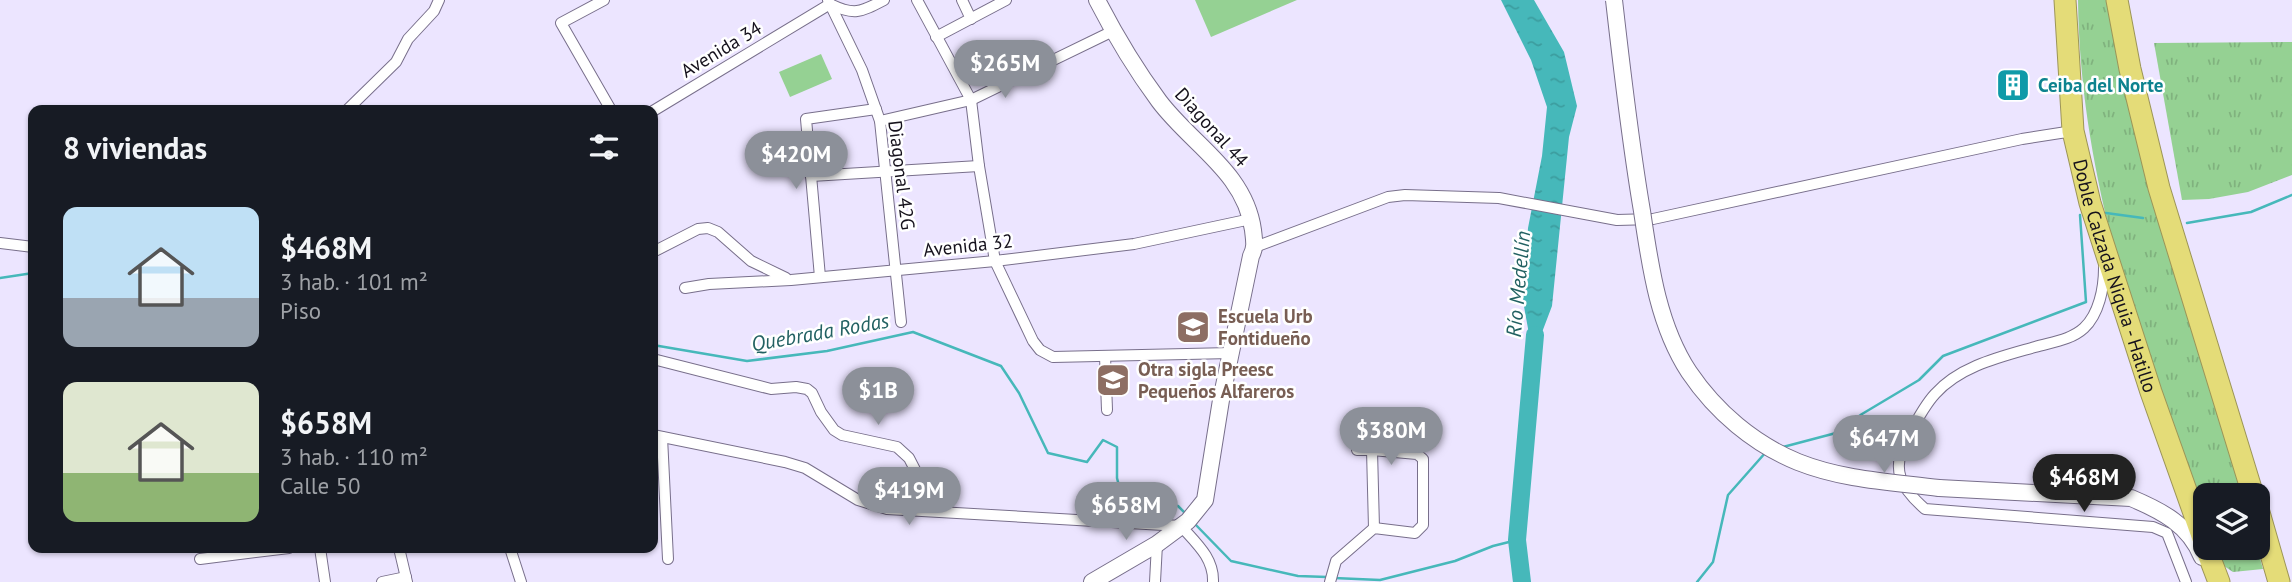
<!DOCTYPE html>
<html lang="es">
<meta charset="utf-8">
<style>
body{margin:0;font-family:"PT Sans",sans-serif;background:#20242c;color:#f1f3f6;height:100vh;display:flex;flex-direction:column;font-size:26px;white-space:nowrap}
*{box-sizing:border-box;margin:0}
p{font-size:23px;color:#9ea1a6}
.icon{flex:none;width:38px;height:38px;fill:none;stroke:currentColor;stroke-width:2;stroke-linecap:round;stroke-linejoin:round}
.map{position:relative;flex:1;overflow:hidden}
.details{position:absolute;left:28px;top:105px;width:630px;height:448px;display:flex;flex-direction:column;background:#171b24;border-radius:14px;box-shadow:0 2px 5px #0004}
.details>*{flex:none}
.fabs{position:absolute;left:2193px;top:483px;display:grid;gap:14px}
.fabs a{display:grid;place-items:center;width:77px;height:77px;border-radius:14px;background:#171b24;box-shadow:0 2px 5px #0004;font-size:35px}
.price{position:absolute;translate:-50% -60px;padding:0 16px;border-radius:24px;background:#8c9099;color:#fff;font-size:23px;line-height:46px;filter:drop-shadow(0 2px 4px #0008)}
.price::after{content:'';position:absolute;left:50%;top:42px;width:21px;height:16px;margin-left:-10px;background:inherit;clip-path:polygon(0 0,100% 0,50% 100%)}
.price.selected{background:#222;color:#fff}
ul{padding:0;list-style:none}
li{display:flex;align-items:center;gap:21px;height:175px;padding:0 35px}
li span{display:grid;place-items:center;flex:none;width:196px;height:140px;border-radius:14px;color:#555}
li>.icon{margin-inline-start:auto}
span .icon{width:84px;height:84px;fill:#fffc;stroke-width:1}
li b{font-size:30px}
h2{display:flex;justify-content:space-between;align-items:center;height:84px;padding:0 35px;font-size:30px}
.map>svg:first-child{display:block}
.grass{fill:url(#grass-tufts)}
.garden{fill:#95d193}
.water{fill:url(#water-ripples)}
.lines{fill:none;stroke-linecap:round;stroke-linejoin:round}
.stream{stroke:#46b8ba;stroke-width:2.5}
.river{stroke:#46b8ba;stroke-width:18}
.street-casing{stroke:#786f8b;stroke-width:12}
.secondary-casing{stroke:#786f8b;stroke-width:18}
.highway-casing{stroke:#9c9558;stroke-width:23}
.street{stroke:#fff;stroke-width:10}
.secondary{stroke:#fff;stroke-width:16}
.highway{stroke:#e4dc78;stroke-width:21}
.secondary-bridge-casing{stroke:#786f8b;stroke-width:18;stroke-linecap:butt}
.secondary-bridge{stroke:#fff;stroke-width:16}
.labels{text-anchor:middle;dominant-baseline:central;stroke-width:5;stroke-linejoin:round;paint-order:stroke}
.street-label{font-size:19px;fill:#15111c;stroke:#fff}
.culture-label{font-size:19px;font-weight:bold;fill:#0d838f;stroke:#fff;text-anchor:start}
.education-label{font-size:19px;font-weight:bold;fill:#785e54;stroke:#fff;text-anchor:start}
.water-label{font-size:21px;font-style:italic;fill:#226162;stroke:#fff}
</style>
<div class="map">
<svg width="2292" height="582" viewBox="0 0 2292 582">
<defs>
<pattern id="grass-tufts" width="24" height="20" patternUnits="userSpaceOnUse" patternTransform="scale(1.75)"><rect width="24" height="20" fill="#95d193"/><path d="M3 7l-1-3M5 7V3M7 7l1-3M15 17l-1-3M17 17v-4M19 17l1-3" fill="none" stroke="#80b27e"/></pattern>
<pattern id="water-ripples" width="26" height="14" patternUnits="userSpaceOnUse" patternTransform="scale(1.75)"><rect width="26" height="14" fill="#46b8ba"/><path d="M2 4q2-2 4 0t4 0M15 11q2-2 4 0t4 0" fill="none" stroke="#3c9d9f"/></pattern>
</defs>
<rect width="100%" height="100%" fill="#ece5ff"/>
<!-- grass -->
<g class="grass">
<path d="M2078,0H2109C2118,86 2145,167 2170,249C2196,331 2220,413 2243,495H2205V521L2112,241C2092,161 2079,83 2078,0Z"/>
<polygon points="2292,42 2292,175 2248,192 2209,199 2182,200 2154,43"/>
<polygon points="2214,548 2257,548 2263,569 2233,572 2218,562"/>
</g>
<!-- garden -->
<g class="garden">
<polygon points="1195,0 1297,0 1211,37"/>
<polygon points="821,54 832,79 790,97 779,72"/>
</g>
<!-- water -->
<polygon class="water" points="1501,0 1534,0 1564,52 1577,106 1569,137 1552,306 1533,356 1523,301 1528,228 1542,156 1547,107 1531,60"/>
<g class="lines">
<!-- stream -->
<g class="stream">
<polyline points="2106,213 2143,218"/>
<polyline points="2187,223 2251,212 2292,195"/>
<polyline points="0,278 33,273"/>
<polyline points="653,345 747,361 827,351 913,332 1001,366 1019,393 1048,453 1087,462 1103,440 1117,447 1117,478 1122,498 1178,506 1185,513"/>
<polyline points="1783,447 1836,433 1862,414 1919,380 1943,356 2086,302 2080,215"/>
<polyline points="1194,523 1231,561 1298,576 1327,577"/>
<polyline points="1334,578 1380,580 1455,561 1493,546 1517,540"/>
<polyline points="1697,582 1713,562 1728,495 1766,452"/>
</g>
<!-- river -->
<polyline class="river" points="1522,582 1517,540 1535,335"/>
<!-- street casing -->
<g class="street-casing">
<g id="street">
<polyline points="604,0 561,23 611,110"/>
<polyline points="828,0 862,70 880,121 901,322"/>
<polyline points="917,0 971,100 979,166 995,261 1033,341 1040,350 1053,357 1231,353"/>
<polyline points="962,0 971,19"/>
<polyline points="936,37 1006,0"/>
<polyline points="347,110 396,62 408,39 434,11 439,0"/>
<path d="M653,111L830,4C854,16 861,12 884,0"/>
<polyline points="880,121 971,100 1113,31"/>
<polyline points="811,176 979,166"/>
<polyline points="0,243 33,247"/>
<polyline points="1255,247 1388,197 1405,195 1499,198 1617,220 1653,219 2022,139 2073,131"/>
<polyline points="653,252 698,229 708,228 718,232 751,261 786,278"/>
<path d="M2104,268C2104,288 2099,314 2084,328C2071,340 2052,342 2035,347C2000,357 1960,366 1935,394C1923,407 1915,424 1907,439C1890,469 1901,488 1925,509L2153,527L2167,533L2186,582"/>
<polyline points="820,277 806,119 876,109"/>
<polyline points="685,288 709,284 791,280 995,261 1134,244 1251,219"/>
<polyline points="1105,356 1107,410"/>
<polyline points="653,359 771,389 796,387 807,389 812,393 821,412 834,430 842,435 897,447 909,458 928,495 931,511"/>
<path d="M653,435L785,462L805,468L858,500L887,509L1181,526C1196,543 1214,558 1213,582"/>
<polyline points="662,437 668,559"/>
<polyline points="1357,450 1372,450 1374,528"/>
<polyline points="320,548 325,582"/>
<polyline points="399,548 407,582"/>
<polyline points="510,548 521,582"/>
<polyline points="200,559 289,548"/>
<polyline points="382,582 406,577"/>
<polyline points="1155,582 1157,544"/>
<polyline points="1330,582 1336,561 1374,528 1415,533 1423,525 1423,459 1417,454 1372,450"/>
</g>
</g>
<!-- secondary casing -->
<g class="secondary-casing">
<g id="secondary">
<path d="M1939,488L2131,498C2162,511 2189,525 2202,557"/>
<path d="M1092,582L1157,544L1188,521L1205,500L1221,400L1251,256C1256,247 1254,240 1253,230C1245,172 1192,145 1159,101C1136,70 1115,35 1097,0"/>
</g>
</g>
<!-- highway casing -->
<g class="highway-casing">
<g id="highway">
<path id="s1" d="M2065,0L2073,131L2090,203L2151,392L2205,544"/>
<polyline points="2117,0 2130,69 2159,188 2253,495"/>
<polyline points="2258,509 2279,582"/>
<polyline points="2206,548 2219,582"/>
</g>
</g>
<!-- street -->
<use href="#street" class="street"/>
<!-- secondary -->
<use href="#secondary" class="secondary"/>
<!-- highway -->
<use href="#highway" class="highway"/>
<!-- secondary-bridge casing -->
<g class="secondary-bridge-casing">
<path id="secondary-bridge" d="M1614,0C1622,70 1630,141 1642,211C1650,265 1658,325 1689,372C1716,412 1754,444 1798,462C1843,480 1892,482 1939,488"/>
</g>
<!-- secondary-bridge -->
<use href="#secondary-bridge" class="secondary-bridge"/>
</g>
<!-- icons -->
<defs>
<g id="building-square" transform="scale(1.75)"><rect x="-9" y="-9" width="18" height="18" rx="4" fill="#0f9aa8" stroke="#fff"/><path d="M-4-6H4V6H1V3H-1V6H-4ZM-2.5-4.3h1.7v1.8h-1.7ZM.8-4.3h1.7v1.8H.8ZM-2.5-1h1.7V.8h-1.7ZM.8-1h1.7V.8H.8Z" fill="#fff"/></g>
<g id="school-square" transform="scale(1.75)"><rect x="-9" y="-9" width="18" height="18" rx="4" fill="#8d6e63" stroke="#fff"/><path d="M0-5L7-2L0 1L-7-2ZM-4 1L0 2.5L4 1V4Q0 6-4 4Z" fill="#fff"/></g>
</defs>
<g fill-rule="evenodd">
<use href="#building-square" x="2013" y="85"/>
<use href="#school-square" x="1193" y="327"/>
<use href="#school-square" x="1113" y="380"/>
</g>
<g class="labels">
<!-- street labels -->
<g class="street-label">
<text transform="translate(721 49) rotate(-31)">Avenida 34</text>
<text transform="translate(1212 127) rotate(48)">Diagonal 44</text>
<text transform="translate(902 175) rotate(83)">Diagonal 42G</text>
<text transform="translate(968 245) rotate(-6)">Avenida 32</text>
<text stroke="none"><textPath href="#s1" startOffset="282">Doble Calzada Niquia - Hatillo</textPath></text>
</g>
<!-- culture labels -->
<g class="culture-label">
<text x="2038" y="85">Ceiba del Norte</text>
</g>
<!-- education labels -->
<g class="education-label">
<text x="1218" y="316">Escuela Urb<tspan x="1218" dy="22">Fontidueño</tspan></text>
<text x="1138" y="369">Otra sigla Preesc<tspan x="1138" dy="22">Pequeños Alfareros</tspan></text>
</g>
<!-- water labels -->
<g class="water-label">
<text transform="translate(1518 284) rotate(-85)">Río Medellín</text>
<text transform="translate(820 332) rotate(-10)">Quebrada Rodas</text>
</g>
</g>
</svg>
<div class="fabs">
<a><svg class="icon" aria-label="layers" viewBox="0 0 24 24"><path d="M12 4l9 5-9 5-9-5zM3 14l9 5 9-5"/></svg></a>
</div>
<b class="price" style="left:1005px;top:100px">$265M</b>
<b class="price" style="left:796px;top:191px">$420M</b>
<b class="price" style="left:878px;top:427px">$1B</b>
<b class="price" style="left:1391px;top:467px">$380M</b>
<b class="price" style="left:1884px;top:475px">$647M</b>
<b class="price selected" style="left:2084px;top:514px">$468M</b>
<b class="price" style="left:909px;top:527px">$419M</b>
<b class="price" style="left:1126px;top:542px">$658M</b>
<section class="details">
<h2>8 viviendas<svg class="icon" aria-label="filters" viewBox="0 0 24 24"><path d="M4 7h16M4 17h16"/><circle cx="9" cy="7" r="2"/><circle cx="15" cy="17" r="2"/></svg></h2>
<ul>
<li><span style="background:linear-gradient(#bfe0f5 65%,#9aa5b1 0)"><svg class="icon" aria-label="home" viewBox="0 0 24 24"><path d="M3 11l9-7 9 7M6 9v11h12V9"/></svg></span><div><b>$468M</b><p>3 hab. · 101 m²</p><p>Piso</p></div></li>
<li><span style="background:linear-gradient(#dfe7d0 65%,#8fb573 0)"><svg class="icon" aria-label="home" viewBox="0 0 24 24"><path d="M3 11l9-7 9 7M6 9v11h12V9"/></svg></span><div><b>$658M</b><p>3 hab. · 110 m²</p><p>Calle 50</p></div></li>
</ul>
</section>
</div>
